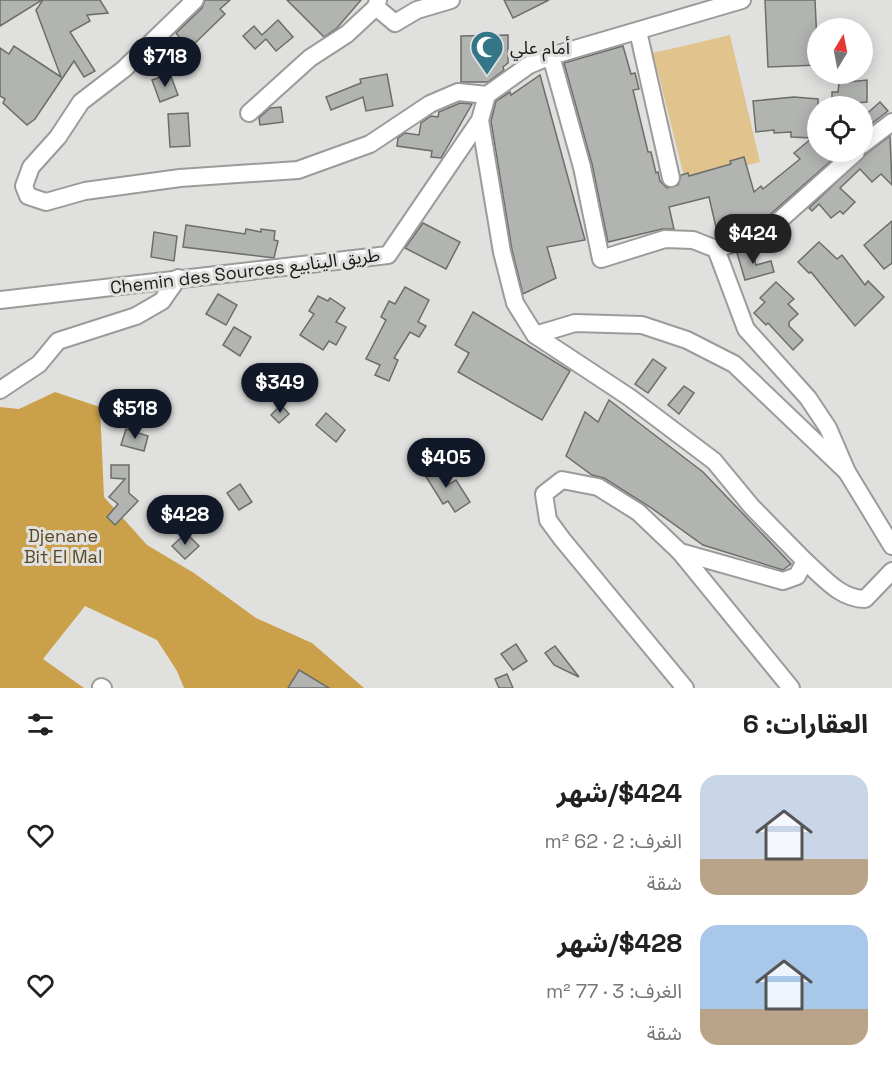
<!DOCTYPE html>
<html lang="ar">
<meta charset="utf-8">
<style>
body{margin:0;font-family:"Space Grotesk","Noto Sans Arabic",sans-serif;background:#f2f2f2;color:#222;direction:rtl;height:100vh;display:flex;flex-direction:column;font-size:22px;white-space:nowrap}
*{box-sizing:border-box;margin:0}
p{font-size:20px;color:#767676}
.icon{flex:none;width:33px;height:33px;fill:none;stroke:currentColor;stroke-width:2;stroke-linecap:round;stroke-linejoin:round}
.map{position:relative;height:688px;overflow:hidden;direction:ltr}
.drawer{display:flex;flex-direction:column;background:#fff;flex:1}
.drawer>*{flex:none}
.needle{width:39px;rotate:10deg}
.controls{position:absolute;left:807px;top:18px;display:grid;gap:12px}
.controls a{display:grid;place-items:center;width:66px;height:66px;border-radius:50%;background:#fff;box-shadow:0 3px 15px #0003;font-size:30px}
.price{position:absolute;translate:-50% -51px;padding:0 14px;border-radius:21px;background:#111827;color:#fff;font-size:20px;line-height:39px;filter:drop-shadow(0 2px 3px #0008)}
.price::after{content:'';position:absolute;left:50%;top:36px;width:18px;height:14px;margin-left:-9px;background:inherit;clip-path:polygon(0 0,100% 0,50% 100%)}
.price.selected{background:#222;color:#fff}
ul{padding:0;list-style:none}
li{display:flex;align-items:center;gap:18px;height:150px;padding:0 24px}
li span{display:grid;place-items:center;flex:none;width:168px;height:120px;border-radius:18px;color:#555}
li>.icon{margin-inline-start:auto}
span .icon{width:72px;height:72px;fill:#fffc;stroke-width:1}
li b{font-size:26px}
h2{display:flex;justify-content:space-between;align-items:center;height:72px;padding:0 24px;font-size:26px}
.map>svg:first-child{display:block}
.green{fill:#e1c48d}
.forest{fill:#cba04a}
.building{fill:#b1b4b1;stroke:#6c6e6b;stroke-width:1.5}
.lines{fill:none;stroke-linecap:round;stroke-linejoin:round}
.minor-casing{stroke:#9b9c99;stroke-width:20}
.minor{stroke:#fff;stroke-width:16}
.labels{text-anchor:middle;dominant-baseline:central;stroke-width:6;stroke-linejoin:round;paint-order:stroke}
.poi-label{font-size:18px;fill:#1a1a19;stroke:#e0e1de;text-anchor:start}
.street-label{font-size:18px;fill:#1a1a19;stroke:#e0e1de}
.park-label{font-size:18px;fill:#5b4824;stroke:#e0e1de}
</style>
<div class="map">
<svg width="892" height="688" viewBox="0 0 892 688">
<rect width="100%" height="100%" fill="#e0e1de"/>
<!-- green -->
<polygon class="green" points="730,35 760,162 685,180 653,53"/>
<!-- forest -->
<polygon class="forest" points="55,392 100,407 104,497 147,545 194,573 256,618 312,643 364,688 184,688 177,671 157,640 85,606 43,659 84,688 0,688 0,407 19,409"/>
<!-- building -->
<g class="building">
<polygon points="0,0 42,0 0,26"/>
<polygon points="43,0 100,0 108,13 87,15 90,21 70,32 95,71 84,77 74,61 35,119 27,125 3,103 5,99 0,96 0,48 9,54 14,46 61,77 36,10"/>
<polygon points="205,0 230,0 220,9 225,14 189,49 176,33 202,8"/>
<polygon points="287,0 361,0 337,28 324,37"/>
<polygon points="504,0 549,0 513,18"/>
<polygon points="765,0 815,0 818,65 768,67"/>
<polygon points="278,20 293,37 276,51 266,39 255,49 243,36 254,26 262,35"/>
<polygon points="508,35 508,63 503,67 504,70 488,82 461,82 461,36"/>
<polygon points="623,46 631,74 635,73 639,89 633,90 648,152 651,152 656,173 658,172 660,181 667,188 678,185 681,175 688,173 689,176 731,164 730,161 744,157 754,192 761,186 763,189 800,159 794,153 812,138 791,137 791,132 774,133 774,130 756,132 753,101 794,97 818,99 818,152 841,152 766,218 742,229 718,236 709,197 669,207 674,229 662,229 608,242 592,164 564,63"/>
<polygon points="170,74 178,95 160,102 152,80"/>
<polygon points="387,74 393,106 366,111 363,97 331,110 326,97 361,83 360,79"/>
<polygon points="540,75 585,240 547,247 556,278 523,294 512,250 491,121 496,101 510,92 511,95"/>
<polygon points="867,80 867,102 832,105 832,92 838,92 839,83"/>
<polygon points="880,102 888,111 862,131 862,118"/>
<polygon points="460,103 472,104 441,158 431,157 432,151 397,146 398,138 405,133 419,135 421,123 431,116 438,117 439,112"/>
<polygon points="281,107 283,122 260,125 259,118 270,108"/>
<polygon points="188,113 190,146 170,147 168,114"/>
<polygon points="890,136 892,185 881,174 872,182 860,169 840,188 855,202 843,214 840,211 831,218 819,204 812,211 809,208 866,154"/>
<polygon points="892,221 892,263 884,269 864,245"/>
<polygon points="423,223 460,242 446,269 405,248"/>
<polygon points="186,225 245,234 246,229 261,232 261,229 275,231 274,240 278,241 274,258 183,247"/>
<polygon points="154,232 177,236 174,261 151,257"/>
<polygon points="819,242 837,259 842,255 865,285 868,281 884,297 855,326 811,272 809,273 798,262"/>
<polygon points="752,248 756,265 771,261 774,272 745,280 737,253"/>
<polygon points="776,282 794,299 788,304 798,314 789,322 789,326 803,340 793,350 768,323 766,325 754,313 765,302 760,298"/>
<polygon points="405,287 429,300 418,322 426,326 419,337 410,332 394,358 398,360 389,381 375,375 380,365 366,359 386,320 381,317 389,301 395,304"/>
<polygon points="218,294 237,305 226,325 206,314"/>
<polygon points="318,296 328,301 330,298 345,308 336,322 346,327 336,345 329,341 323,350 300,335 314,314 309,311"/>
<polygon points="473,312 570,371 542,420 458,372 469,353 455,345"/>
<polygon points="234,327 251,337 240,356 223,345"/>
<polygon points="653,359 666,368 648,393 635,384"/>
<polygon points="684,386 694,393 679,414 668,405"/>
<polygon points="609,400 703,472 791,564 783,570 703,545 650,507 604,478 592,475 566,456 585,412 598,422"/>
<polygon points="281,405 289,414 279,423 271,415"/>
<polygon points="326,413 345,430 336,442 316,425"/>
<polygon points="126,429 148,436 144,451 121,445"/>
<polygon points="428,462 446,486 456,480 470,502 455,512 448,501 443,504 420,467"/>
<polygon points="111,465 129,465 129,493 138,501 115,525 107,517 118,504 109,497 125,479 111,478"/>
<polygon points="240,484 252,502 239,510 227,493"/>
<polygon points="186,533 199,546 185,559 172,546"/>
<polygon points="516,644 527,661 513,670 501,654"/>
<polygon points="555,646 579,677 554,665 545,653"/>
<polygon points="299,670 329,688 288,688"/>
<polygon points="507,674 513,688 499,688 495,679"/>
</g>
<g class="lines">
<!-- minor casing -->
<g class="minor-casing">
<g id="minor">
<polyline points="195,0 124,69 81,102 58,137 31,167 24,186 28,196 46,202 85,191 180,178 298,170 370,144 430,104 458,92 487,95"/>
<polyline points="378,0 376,7 395,23 417,10 451,0"/>
<polyline points="638,31 671,178"/>
<polyline points="551,56 582,167 601,259 665,239 693,240 716,249 746,239 772,227 856,152"/>
<polyline points="249,113 310,58 347,34 376,7"/>
<polyline points="480,120 502,252 515,303 535,335 629,397 714,461 752,507 805,561 797,576 783,581 680,552 638,512 598,487 562,480 544,494 548,520 562,539 685,688"/>
<polyline points="862,145 892,122"/>
<polyline points="716,249 746,329 808,398 828,428 847,472 892,546"/>
<polyline points="0,300 388,255 480,120 487,95 529,65 551,56 742,0"/>
<polyline points="535,335 575,323 642,325 687,340 734,364 847,472"/>
<polyline points="0,390 39,364 58,341 136,316 162,301 178,278"/>
<polyline points="680,552 791,688"/>
<path d="M805,561C823,577 840,599 865,599L892,571"/>
<polyline points="101,687 103,688"/>
</g>
</g>
<!-- minor -->
<use href="#minor" class="minor"/>
</g>
<!-- icons -->
<defs>
<g id="mosque-pin" transform="scale(1.725)"><path d="M0 17L-7.5 6A9.5 9.5 0 1 1 7.5 6Z" fill="#347688" stroke="#e0e1de"/><path d="M3.5-4.9A6 6 0 1 0 3.5 4.9A5 5 0 1 1 3.5-4.9Z" fill="#fff"/></g>
</defs>
<g fill-rule="evenodd">
<use href="#mosque-pin" x="487" y="47"/>
</g>
<g class="labels">
<!-- poi labels -->
<g class="poi-label">
<text x="510" y="47">أمام علي</text>
</g>
<!-- street labels -->
<g class="street-label">
<text transform="translate(245 271) rotate(-7)">Chemin des Sources طريق الينابيع</text>
</g>
<!-- park labels -->
<g class="park-label">
<text x="63" y="535">Djenane<tspan x="63" dy="21">Bit El Mal</tspan></text>
</g>
</g>
</svg>
<div class="controls">
<a><svg class="needle" viewBox="-14 -14 28 28"><path d="M0-13l5 13h-10z" fill="#e53935"/><path d="M0 13l5-13h-10z" fill="#767676"/></svg></a>
<a><svg class="icon" aria-label="locate" viewBox="0 0 24 24"><circle cx="12" cy="12" r="6"/><path d="M12 2v4M12 18v4M2 12h4M18 12h4"/></svg></a>
</div>
<b class="price" style="left:165px;top:88px">$718</b>
<b class="price selected" style="left:753px;top:265px">$424</b>
<b class="price" style="left:280px;top:414px">$349</b>
<b class="price" style="left:135px;top:440px">$518</b>
<b class="price" style="left:446px;top:489px">$405</b>
<b class="price" style="left:185px;top:546px">$428</b>
</div>
<section class="drawer">
<h2>العقارات: 6<svg class="icon" aria-label="filters" viewBox="0 0 24 24"><path d="M4 7h16M4 17h16"/><circle cx="9" cy="7" r="2"/><circle cx="15" cy="17" r="2"/></svg></h2>
<ul>
<li><span style="background:linear-gradient(#c9d6e8 70%,#b9a48a 0)"><svg class="icon" aria-label="home" viewBox="0 0 24 24"><path d="M3 11l9-7 9 7M6 9v11h12V9"/></svg></span><div><b>$424/شهر</b><p>الغرف: 2 · 62 m²</p><p>شقة</p></div><svg class="icon" aria-label="heart" viewBox="0 0 24 24"><path d="M12 20l-8-8c-3-5 5-10 8-4 3-6 11-1 8 4z"/></svg></li>
<li><span style="background:linear-gradient(#a9c7e8 70%,#b9a48a 0)"><svg class="icon" aria-label="home" viewBox="0 0 24 24"><path d="M3 11l9-7 9 7M6 9v11h12V9"/></svg></span><div><b>$428/شهر</b><p>الغرف: 3 · 77 m²</p><p>شقة</p></div><svg class="icon" aria-label="heart" viewBox="0 0 24 24"><path d="M12 20l-8-8c-3-5 5-10 8-4 3-6 11-1 8 4z"/></svg></li>
</ul>
</section>
